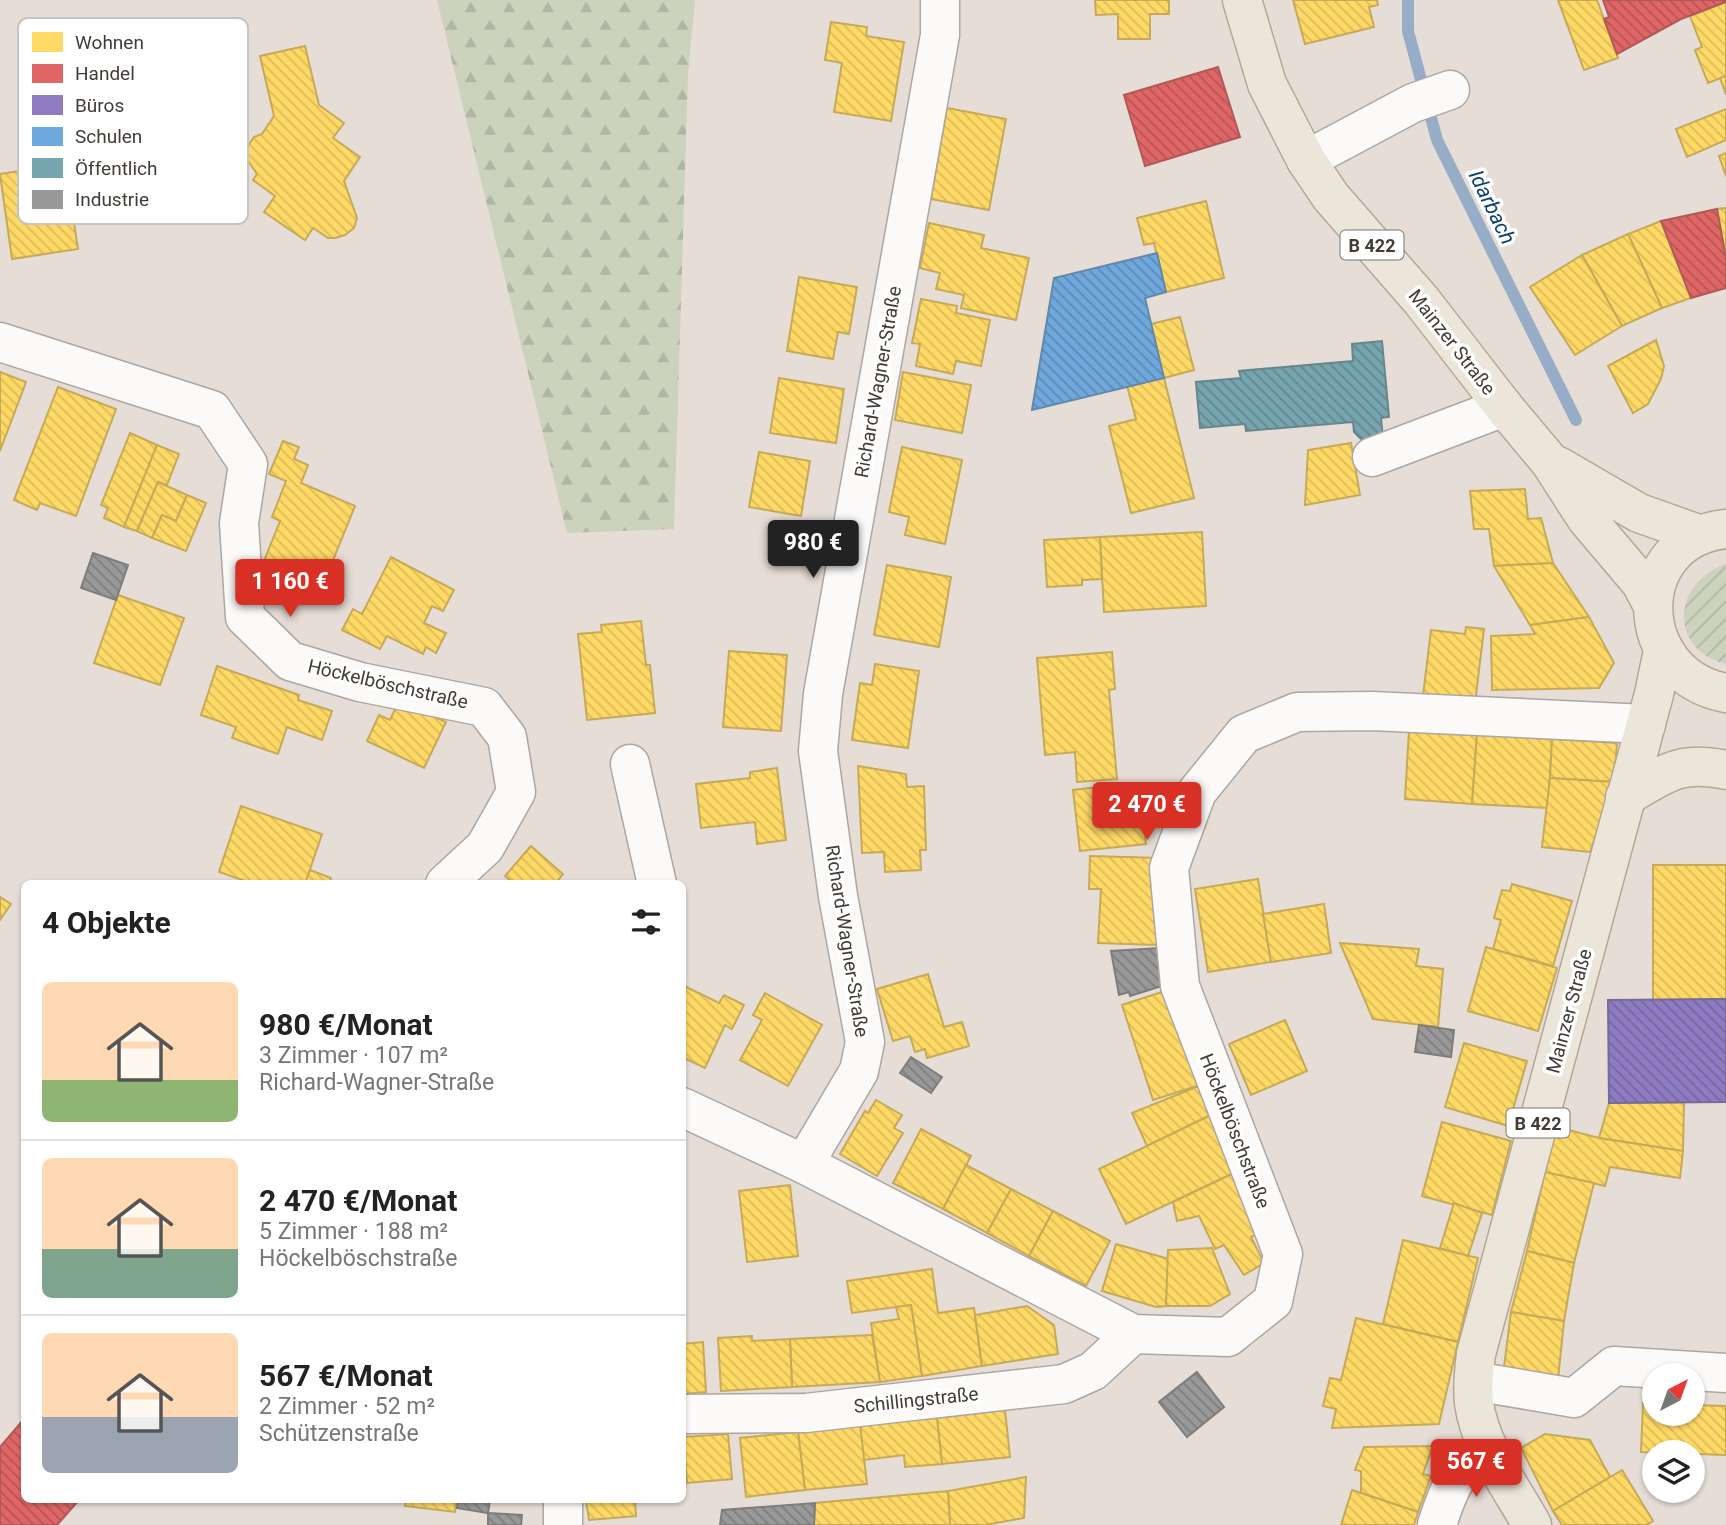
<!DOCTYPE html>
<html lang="de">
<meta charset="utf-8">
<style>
body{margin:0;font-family:Roboto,sans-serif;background:#f2f2f2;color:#222;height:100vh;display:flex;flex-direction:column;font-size:26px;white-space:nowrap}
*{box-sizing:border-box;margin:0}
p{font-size:23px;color:#767676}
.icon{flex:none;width:38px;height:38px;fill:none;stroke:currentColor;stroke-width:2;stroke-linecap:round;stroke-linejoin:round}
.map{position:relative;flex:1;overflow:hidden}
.drawer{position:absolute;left:21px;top:880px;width:665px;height:623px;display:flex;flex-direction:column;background:#fff;border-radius:10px;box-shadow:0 2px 5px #0004}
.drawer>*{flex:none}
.needle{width:46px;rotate:41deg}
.buttons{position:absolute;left:1642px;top:1363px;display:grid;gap:14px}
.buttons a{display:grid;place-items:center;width:63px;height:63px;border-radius:50%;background:#fff;box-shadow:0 2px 5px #0004;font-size:35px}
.price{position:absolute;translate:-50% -60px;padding:0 16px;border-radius:7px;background:#d93025;color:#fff;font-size:23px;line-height:46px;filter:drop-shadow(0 2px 4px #0008)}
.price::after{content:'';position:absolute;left:50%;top:42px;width:21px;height:16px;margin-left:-10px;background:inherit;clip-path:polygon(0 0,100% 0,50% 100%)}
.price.current{background:#222;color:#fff}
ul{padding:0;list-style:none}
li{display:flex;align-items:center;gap:21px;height:175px;padding:0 21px}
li+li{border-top:2px solid #e0e0e0}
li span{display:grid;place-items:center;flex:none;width:196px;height:140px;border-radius:10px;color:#555}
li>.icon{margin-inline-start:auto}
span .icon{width:84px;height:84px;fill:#fffc;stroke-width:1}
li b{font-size:30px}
h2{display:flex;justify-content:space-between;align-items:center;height:84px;padding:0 21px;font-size:30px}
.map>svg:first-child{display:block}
.forest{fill:url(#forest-firs)}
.garden{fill:url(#garden-furrows)}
.homes{fill:url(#homes-back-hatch);stroke:#c6aa58;stroke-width:2}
.shops{fill:url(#shops-back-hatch);stroke:#b15958;stroke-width:2}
.offices{fill:url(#offices-back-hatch);stroke:#776999;stroke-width:2}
.schools{fill:url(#schools-back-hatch);stroke:#6288aa;stroke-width:2}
.public{fill:url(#public-back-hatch);stroke:#66868b;stroke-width:2}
.industry{fill:url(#industry-back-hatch);stroke:#7f7d7c;stroke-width:2}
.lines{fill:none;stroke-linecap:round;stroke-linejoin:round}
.stream{stroke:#97adc7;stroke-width:12}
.minor-casing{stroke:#ada6a1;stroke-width:41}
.major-casing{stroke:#b5a891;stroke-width:41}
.minor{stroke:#fbfaf9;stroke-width:38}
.major{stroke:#ece6da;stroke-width:38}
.labels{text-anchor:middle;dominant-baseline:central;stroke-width:7;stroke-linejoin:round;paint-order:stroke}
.shield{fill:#fff;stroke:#7b7673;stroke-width:2}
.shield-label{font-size:18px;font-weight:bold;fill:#423c37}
.street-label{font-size:19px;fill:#423c37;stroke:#fff}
.water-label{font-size:21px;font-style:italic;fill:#0b3f73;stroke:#fff}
.key{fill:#fff;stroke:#c6c4c3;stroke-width:2}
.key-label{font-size:19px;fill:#423c37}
</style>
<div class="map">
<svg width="1726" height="1525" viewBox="0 0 1726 1525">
<defs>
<pattern id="forest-firs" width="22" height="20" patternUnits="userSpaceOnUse" patternTransform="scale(1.75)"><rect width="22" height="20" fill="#cbd3bd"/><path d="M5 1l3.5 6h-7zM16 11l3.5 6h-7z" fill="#b0b6a3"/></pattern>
<pattern id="garden-furrows" width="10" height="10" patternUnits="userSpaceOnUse" patternTransform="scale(1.75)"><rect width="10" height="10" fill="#cbd3bd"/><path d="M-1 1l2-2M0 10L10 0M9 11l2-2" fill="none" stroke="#b0b6a3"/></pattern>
<pattern id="homes-back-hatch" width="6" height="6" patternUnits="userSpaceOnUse" patternTransform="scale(1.75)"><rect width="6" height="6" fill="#ffd966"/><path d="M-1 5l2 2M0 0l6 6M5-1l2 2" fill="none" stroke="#dcbb59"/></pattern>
<pattern id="shops-back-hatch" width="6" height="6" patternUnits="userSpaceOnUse" patternTransform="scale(1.75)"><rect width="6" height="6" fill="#e06666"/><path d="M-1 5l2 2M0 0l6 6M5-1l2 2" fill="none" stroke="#b75555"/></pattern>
<pattern id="offices-back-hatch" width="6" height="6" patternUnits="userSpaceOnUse" patternTransform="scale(1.75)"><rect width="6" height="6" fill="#8e7cc3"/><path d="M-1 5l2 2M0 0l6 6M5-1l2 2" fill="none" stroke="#76679f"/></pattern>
<pattern id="schools-back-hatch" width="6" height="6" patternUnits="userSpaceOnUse" patternTransform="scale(1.75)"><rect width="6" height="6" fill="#6fa8dc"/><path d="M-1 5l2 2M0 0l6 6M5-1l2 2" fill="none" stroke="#5d8ab3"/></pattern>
<pattern id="public-back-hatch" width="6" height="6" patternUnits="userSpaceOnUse" patternTransform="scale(1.75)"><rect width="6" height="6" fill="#76a5af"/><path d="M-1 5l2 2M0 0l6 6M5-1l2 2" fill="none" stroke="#62888f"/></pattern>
<pattern id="industry-back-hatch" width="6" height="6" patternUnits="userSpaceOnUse" patternTransform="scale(1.75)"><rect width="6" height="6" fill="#999"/><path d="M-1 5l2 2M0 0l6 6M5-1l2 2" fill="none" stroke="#7e7e7e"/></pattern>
</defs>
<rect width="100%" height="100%" fill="#e6ddd6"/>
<!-- forest -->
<polygon class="forest" points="437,0 695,0 688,74 674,529 567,533"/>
<!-- garden -->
<path class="garden" d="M1726,564V664C1668,650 1672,582 1726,564Z"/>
<!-- homes -->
<g class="homes">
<polygon points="1095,0 1169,0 1169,14 1150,14 1150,39 1118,39 1118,14 1096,15"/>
<polygon points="1293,0 1377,0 1378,5 1369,7 1374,27 1305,44"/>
<polygon points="1558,0 1597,0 1618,58 1584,70"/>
<polygon points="1726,2 1726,76 1708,83 1695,50 1702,47 1690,16"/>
<polygon points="831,22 867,27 866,36 904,42 891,121 834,112 842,63 825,60"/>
<polygon points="305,46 319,105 344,123 333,138 360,157 344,181 357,218 354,228 345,235 335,238 328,238 313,228 305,240 264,212 275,196 253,180 257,174 246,158 247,147 254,137 262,134 274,116 260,56"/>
<polygon points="1726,76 1726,95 1720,78"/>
<polygon points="947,108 1006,119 989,210 931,199"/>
<polygon points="1726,109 1726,140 1687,157 1676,129"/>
<polygon points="1726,153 1726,176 1719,156"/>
<polygon points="65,164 78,249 12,259 0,174"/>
<polygon points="1206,201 1224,278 1166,292 1154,243 1144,245 1137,218"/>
<polygon points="1726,208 1726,259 1717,209"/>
<polygon points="1661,221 1691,298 1662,308 1628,234"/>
<polygon points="929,223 984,235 981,248 1029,258 1016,320 961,308 964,295 936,289 940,273 920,268"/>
<polygon points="1628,234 1662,308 1622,326 1582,255"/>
<polygon points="1582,255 1622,326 1575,355 1530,287"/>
<polygon points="799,277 857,287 849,334 838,332 833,359 787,351"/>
<polygon points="921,299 957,306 956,313 990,320 981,366 956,361 953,374 916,366 920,344 912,343"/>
<polygon points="1180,317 1194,370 1164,378 1151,324"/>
<polygon points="1656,340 1664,366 1661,379 1648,404 1633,413 1608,366"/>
<polygon points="0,372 26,382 0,451"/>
<polygon points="903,372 971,385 962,433 895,420"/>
<polygon points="779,378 844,389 836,443 770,433"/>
<polygon points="1164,378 1194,498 1131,513 1109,426 1136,419 1127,386"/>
<polygon points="58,387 116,409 76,516 40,503 37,510 14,500"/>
<polygon points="130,433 157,445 124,527 104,518 108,508 101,505"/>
<polygon points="283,441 299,447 294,459 308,465 301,483 355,506 323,585 264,561 280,521 272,517 286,481 269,474"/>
<polygon points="1351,443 1360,495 1305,505 1308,450"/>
<polygon points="157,445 179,454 167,485 158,482 137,531 124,527"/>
<polygon points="902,447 962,460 945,544 905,535 909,517 889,512"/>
<polygon points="759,452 810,461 801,516 749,507"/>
<polygon points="158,482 187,495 176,521 162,515 152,538 137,531"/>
<polygon points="1525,489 1528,519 1541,518 1553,563 1494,566 1489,529 1474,529 1470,491"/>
<polygon points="187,495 206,503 186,551 152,538 162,515 176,521"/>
<polygon points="1202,532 1206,606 1104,612 1100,537"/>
<polygon points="1100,537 1102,579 1082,580 1082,585 1047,587 1044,540"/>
<polygon points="391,557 454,590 443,611 432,606 424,623 446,633 436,653 426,647 423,654 387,636 380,649 342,630 353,609 362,614"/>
<polygon points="1553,563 1589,617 1530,625 1494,566"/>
<polygon points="887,565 951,577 939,647 874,635"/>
<polygon points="118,595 184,618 160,685 94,663"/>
<polygon points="1589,617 1614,663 1599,688 1492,690 1491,636 1535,634 1530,625"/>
<polygon points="641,621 646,665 650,665 655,713 587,720 578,634 602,632 601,625"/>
<polygon points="1466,627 1484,629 1475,703 1423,696 1431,630 1465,634"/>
<polygon points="729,651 787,655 781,731 723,727"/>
<polygon points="1112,652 1115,689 1109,690 1117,779 1077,782 1075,752 1045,755 1037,658"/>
<polygon points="875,664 919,671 908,748 852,740 860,683 872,685"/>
<polygon points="217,666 299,695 298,700 332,711 322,740 287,727 278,754 232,738 236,727 201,715"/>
<polygon points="399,701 446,722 424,768 367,741 379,715 390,720"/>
<polygon points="1409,730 1477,734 1472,804 1405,799"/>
<polygon points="1477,734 1552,739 1548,808 1472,804"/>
<polygon points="1552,739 1617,743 1614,782 1550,778"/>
<polygon points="858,766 906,774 907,787 924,786 926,850 920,850 921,870 885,872 884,852 862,853"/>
<polygon points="777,768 786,840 757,844 755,822 701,828 696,784 750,778 750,772"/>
<polygon points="1550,778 1614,782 1590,852 1542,847"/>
<polygon points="1115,785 1117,799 1140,797 1146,844 1080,851 1073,790"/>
<polygon points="241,806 322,834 305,884 254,884 219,872"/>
<polygon points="531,846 563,874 555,884 514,884 505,876"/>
<polygon points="1090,856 1160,858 1157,945 1098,943 1101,889 1089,889"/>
<polygon points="1653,865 1726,865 1726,999 1653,1000"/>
<polygon points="310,870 331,878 329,884 305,884"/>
<polygon points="1258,879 1271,962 1208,972 1195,889"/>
<polygon points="1512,884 1572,901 1553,966 1493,949 1501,920 1494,918 1502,890 1510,891"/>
<polygon points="0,897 11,904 0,920"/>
<polygon points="1324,904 1331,953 1271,962 1263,914"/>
<polygon points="1340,943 1419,949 1416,966 1443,969 1438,1027 1373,1019"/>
<polygon points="1486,947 1557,968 1538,1031 1468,1011"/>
<polygon points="928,974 944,1027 962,1022 969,1046 927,1058 925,1049 915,1052 910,1036 893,1041 877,989"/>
<polygon points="682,985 719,1003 724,995 744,1005 732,1029 725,1025 705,1068 682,1057"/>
<polygon points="1171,989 1203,1084 1153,1100 1122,1005"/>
<polygon points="765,993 822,1025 788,1086 740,1060 762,1020 753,1015"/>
<polygon points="1285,1020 1307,1071 1251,1095 1229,1044"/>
<polygon points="1464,1043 1527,1061 1508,1126 1445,1107"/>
<polygon points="1211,1081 1223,1109 1147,1146 1132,1113"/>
<polygon points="876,1100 902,1115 894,1128 903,1133 877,1176 840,1154 865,1111 868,1113"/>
<polygon points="1684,1102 1683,1151 1599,1138 1609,1103"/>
<polygon points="1213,1114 1240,1170 1126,1224 1099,1169"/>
<polygon points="1442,1122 1511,1141 1492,1215 1422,1196"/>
<polygon points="1557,1127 1599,1138 1683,1151 1680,1178 1610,1167 1605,1186 1545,1172"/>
<polygon points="921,1129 971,1156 943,1209 893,1183"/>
<polygon points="966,1165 1011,1189 987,1233 943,1209"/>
<polygon points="1240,1170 1266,1230 1251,1237 1264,1263 1244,1275 1224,1245 1215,1249 1199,1216 1177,1221 1173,1202"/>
<polygon points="1545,1172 1594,1183 1574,1263 1527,1251"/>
<polygon points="790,1185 798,1256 747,1262 739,1191"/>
<polygon points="1011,1189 1053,1211 1029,1256 987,1233"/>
<polygon points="1454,1203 1482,1213 1468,1256 1440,1248"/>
<polygon points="1053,1211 1110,1241 1086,1286 1029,1256"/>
<polygon points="1403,1240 1478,1258 1458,1342 1383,1324"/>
<polygon points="1116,1244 1169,1259 1166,1306 1156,1307 1102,1291"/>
<polygon points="1212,1248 1230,1294 1210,1306 1166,1306 1168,1250"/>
<polygon points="1527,1251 1574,1263 1564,1321 1511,1312"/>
<polygon points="932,1269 938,1313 974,1308 982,1366 922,1376 911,1305 852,1313 847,1281"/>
<polygon points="911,1305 922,1376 880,1382 871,1323 899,1319 896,1307"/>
<polygon points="1027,1306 1054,1325 1058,1354 982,1366 975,1315"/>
<polygon points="1511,1312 1564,1321 1558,1379 1504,1367"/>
<polygon points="1356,1318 1458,1342 1439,1424 1332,1428 1336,1409 1323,1406 1330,1378 1341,1380"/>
<polygon points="872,1335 880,1382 792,1387 790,1339"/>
<polygon points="752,1336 752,1341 790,1339 792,1387 721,1391 718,1338"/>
<polygon points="703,1342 706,1392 682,1394 682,1344"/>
<polygon points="1643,1403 1654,1403 1654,1414 1692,1414 1692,1405 1726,1406 1726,1455 1641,1452"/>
<polygon points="1005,1410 1010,1457 942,1464 937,1418"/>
<polygon points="937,1418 942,1464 905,1467 904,1455 864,1460 860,1425"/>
<polygon points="860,1425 867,1484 805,1490 798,1432"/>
<polygon points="798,1432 805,1490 746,1497 740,1438"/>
<polygon points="728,1434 732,1479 687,1483 683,1437"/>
<polygon points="1545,1434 1590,1440 1610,1477 1553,1511 1521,1448"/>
<polygon points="1433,1446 1423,1474 1431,1476 1418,1512 1361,1493 1361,1471 1355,1470 1364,1447"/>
<polygon points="1622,1470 1653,1521 1646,1525 1562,1525 1553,1511"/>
<polygon points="1026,1477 1024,1518 985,1525 950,1525 948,1491"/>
<polygon points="1352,1490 1418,1512 1414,1525 1341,1525"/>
<polygon points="948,1491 950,1525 814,1525 815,1503"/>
<polygon points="406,1500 456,1500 455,1512 405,1506"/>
<polygon points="586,1500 635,1500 636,1516 589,1520"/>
</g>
<!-- shops -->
<g class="shops">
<polygon points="1603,0 1726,0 1726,2 1681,19 1617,54 1604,19 1609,17"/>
<polygon points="1218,67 1240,137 1145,166 1124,95"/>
<polygon points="1717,209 1726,259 1726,288 1691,298 1661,221"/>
<polygon points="24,1419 24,1500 79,1500 57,1525 0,1525 0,1447"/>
</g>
<!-- offices -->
<polygon class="offices" points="1726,999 1726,1102 1609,1103 1608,1000"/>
<!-- schools -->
<polygon class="schools" points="1157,253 1166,292 1145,298 1164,378 1032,410 1054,278"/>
<!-- public -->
<polygon class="public" points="1382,341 1389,417 1381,418 1383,438 1362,440 1354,432 1353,422 1246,431 1245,424 1200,428 1196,382 1241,378 1239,371 1353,361 1352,344"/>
<!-- industry -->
<g class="industry">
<polygon points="93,553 128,565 116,600 81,588"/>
<polygon points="1160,948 1168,984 1130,996 1129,992 1119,995 1111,951"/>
<polygon points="1419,1025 1454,1030 1451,1057 1415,1052"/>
<polygon points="911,1057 942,1077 931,1093 900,1073"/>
<polygon points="1197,1372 1224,1407 1187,1437 1159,1402"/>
<polygon points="458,1500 490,1500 488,1513 457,1508"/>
<polygon points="815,1503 814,1525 720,1525 722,1510"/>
<polygon points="488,1513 522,1515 521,1525 488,1525"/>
</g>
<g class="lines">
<!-- stream -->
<polyline class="stream" points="1408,0 1408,31 1437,140 1576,420"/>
<!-- minor casing -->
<g class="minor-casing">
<g id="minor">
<polyline points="1306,160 1413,103 1450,90"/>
<polyline points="0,342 212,410 248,464 239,523 245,617 290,661 360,682 484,707 507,737 516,792 485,847 445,884"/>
<polyline points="1372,457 1504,407"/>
<polyline points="630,764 657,884"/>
<polyline points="682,1107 804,1164 1133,1334 1228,1337 1273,1301 1283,1254 1180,986 1169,868 1197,792 1244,734 1297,712 1372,711 1646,724"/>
<polyline points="804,1164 859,1071 865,1042 838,896 818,751 823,694 940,35 940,0"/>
<polyline points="1474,1381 1574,1398 1614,1366 1726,1373"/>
<polyline points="682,1414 806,1413 1064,1384 1093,1371 1133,1334"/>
<polyline points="563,1525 563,1500"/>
<path d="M1437,1525C1448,1490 1456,1468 1489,1450"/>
</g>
</g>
<!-- major casing -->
<g class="major-casing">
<g id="major">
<polyline points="1242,0 1267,84 1306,160 1331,197 1421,300 1504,407 1550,462 1586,518 1641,583 1652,604"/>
<polyline points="1558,466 1639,513 1701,535"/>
<path d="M1726,529C1628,539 1630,675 1726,693"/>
<path d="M1625,797C1665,774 1678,760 1726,770"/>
<path d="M1532,1525C1511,1487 1480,1447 1474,1403C1472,1387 1474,1370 1476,1354L1654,694L1663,651"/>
</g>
</g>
<!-- minor -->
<use href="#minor" class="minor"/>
<!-- major -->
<use href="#major" class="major"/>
</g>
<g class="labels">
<!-- shield labels -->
<g class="shield">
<rect x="1340.5" y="230.5" width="63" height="29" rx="5"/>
<rect x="1506.5" y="1108.5" width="63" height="29" rx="5"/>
</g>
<g class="shield-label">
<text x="1372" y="245">B 422</text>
<text x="1538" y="1123">B 422</text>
</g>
<!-- street labels -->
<g class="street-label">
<text transform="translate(1452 342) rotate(52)">Mainzer Straße</text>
<text transform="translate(878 382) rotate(-80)">Richard-Wagner-Straße</text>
<text transform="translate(388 684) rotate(13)">Höckelböschstraße</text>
<text transform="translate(847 941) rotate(81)">Richard-Wagner-Straße</text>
<text transform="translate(1569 1011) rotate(-75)">Mainzer Straße</text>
<text transform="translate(1235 1131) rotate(69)">Höckelböschstraße</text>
<text transform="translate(916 1400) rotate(-6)">Schillingstraße</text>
</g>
<!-- water labels -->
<g class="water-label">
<text transform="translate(1492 207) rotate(64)">Idarbach</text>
</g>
</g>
<!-- legend -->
<rect x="18" y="18" width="230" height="206" rx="10" class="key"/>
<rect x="32" y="32" width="31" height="20" fill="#ffd966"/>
<rect x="32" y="64" width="31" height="19" fill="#e06666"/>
<rect x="32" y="95" width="31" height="20" fill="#8e7cc3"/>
<rect x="32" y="127" width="31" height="19" fill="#6fa8dc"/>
<rect x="32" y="158" width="31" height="20" fill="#76a5af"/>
<rect x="32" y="190" width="31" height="19" fill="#999"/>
<g class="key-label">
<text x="75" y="49">Wohnen</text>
<text x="75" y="80">Handel</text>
<text x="75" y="112">Büros</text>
<text x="75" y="143">Schulen</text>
<text x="75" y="175">Öffentlich</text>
<text x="75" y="206">Industrie</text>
</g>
</svg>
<div class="buttons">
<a><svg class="needle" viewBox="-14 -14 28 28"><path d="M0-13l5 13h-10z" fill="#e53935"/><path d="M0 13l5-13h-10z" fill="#767676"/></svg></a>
<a><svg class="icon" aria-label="layers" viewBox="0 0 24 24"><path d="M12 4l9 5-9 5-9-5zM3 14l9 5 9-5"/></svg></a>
</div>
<b class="price current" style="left:813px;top:580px">980 €</b>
<b class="price" style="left:290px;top:619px">1 160 €</b>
<b class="price" style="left:1147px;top:842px">2 470 €</b>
<b class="price" style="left:1476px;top:1499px">567 €</b>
<section class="drawer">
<h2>4 Objekte<svg class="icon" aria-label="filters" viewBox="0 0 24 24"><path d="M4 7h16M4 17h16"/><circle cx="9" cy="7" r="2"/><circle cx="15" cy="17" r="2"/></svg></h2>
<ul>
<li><span style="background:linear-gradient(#ffd9b3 70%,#8fb573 0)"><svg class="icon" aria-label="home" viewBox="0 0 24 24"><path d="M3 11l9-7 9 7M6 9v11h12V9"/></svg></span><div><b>980 €/Monat</b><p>3 Zimmer · 107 m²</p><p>Richard-Wagner-Straße</p></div></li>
<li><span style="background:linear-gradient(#ffd9b3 65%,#7fa58c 0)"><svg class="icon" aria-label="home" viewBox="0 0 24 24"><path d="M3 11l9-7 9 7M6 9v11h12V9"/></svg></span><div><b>2 470 €/Monat</b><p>5 Zimmer · 188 m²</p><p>Höckelböschstraße</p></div></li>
<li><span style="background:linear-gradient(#ffd9b3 60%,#9aa5b1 0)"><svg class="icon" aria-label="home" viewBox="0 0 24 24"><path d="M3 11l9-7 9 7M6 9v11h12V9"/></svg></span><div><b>567 €/Monat</b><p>2 Zimmer · 52 m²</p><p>Schützenstraße</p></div></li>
</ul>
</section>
</div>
